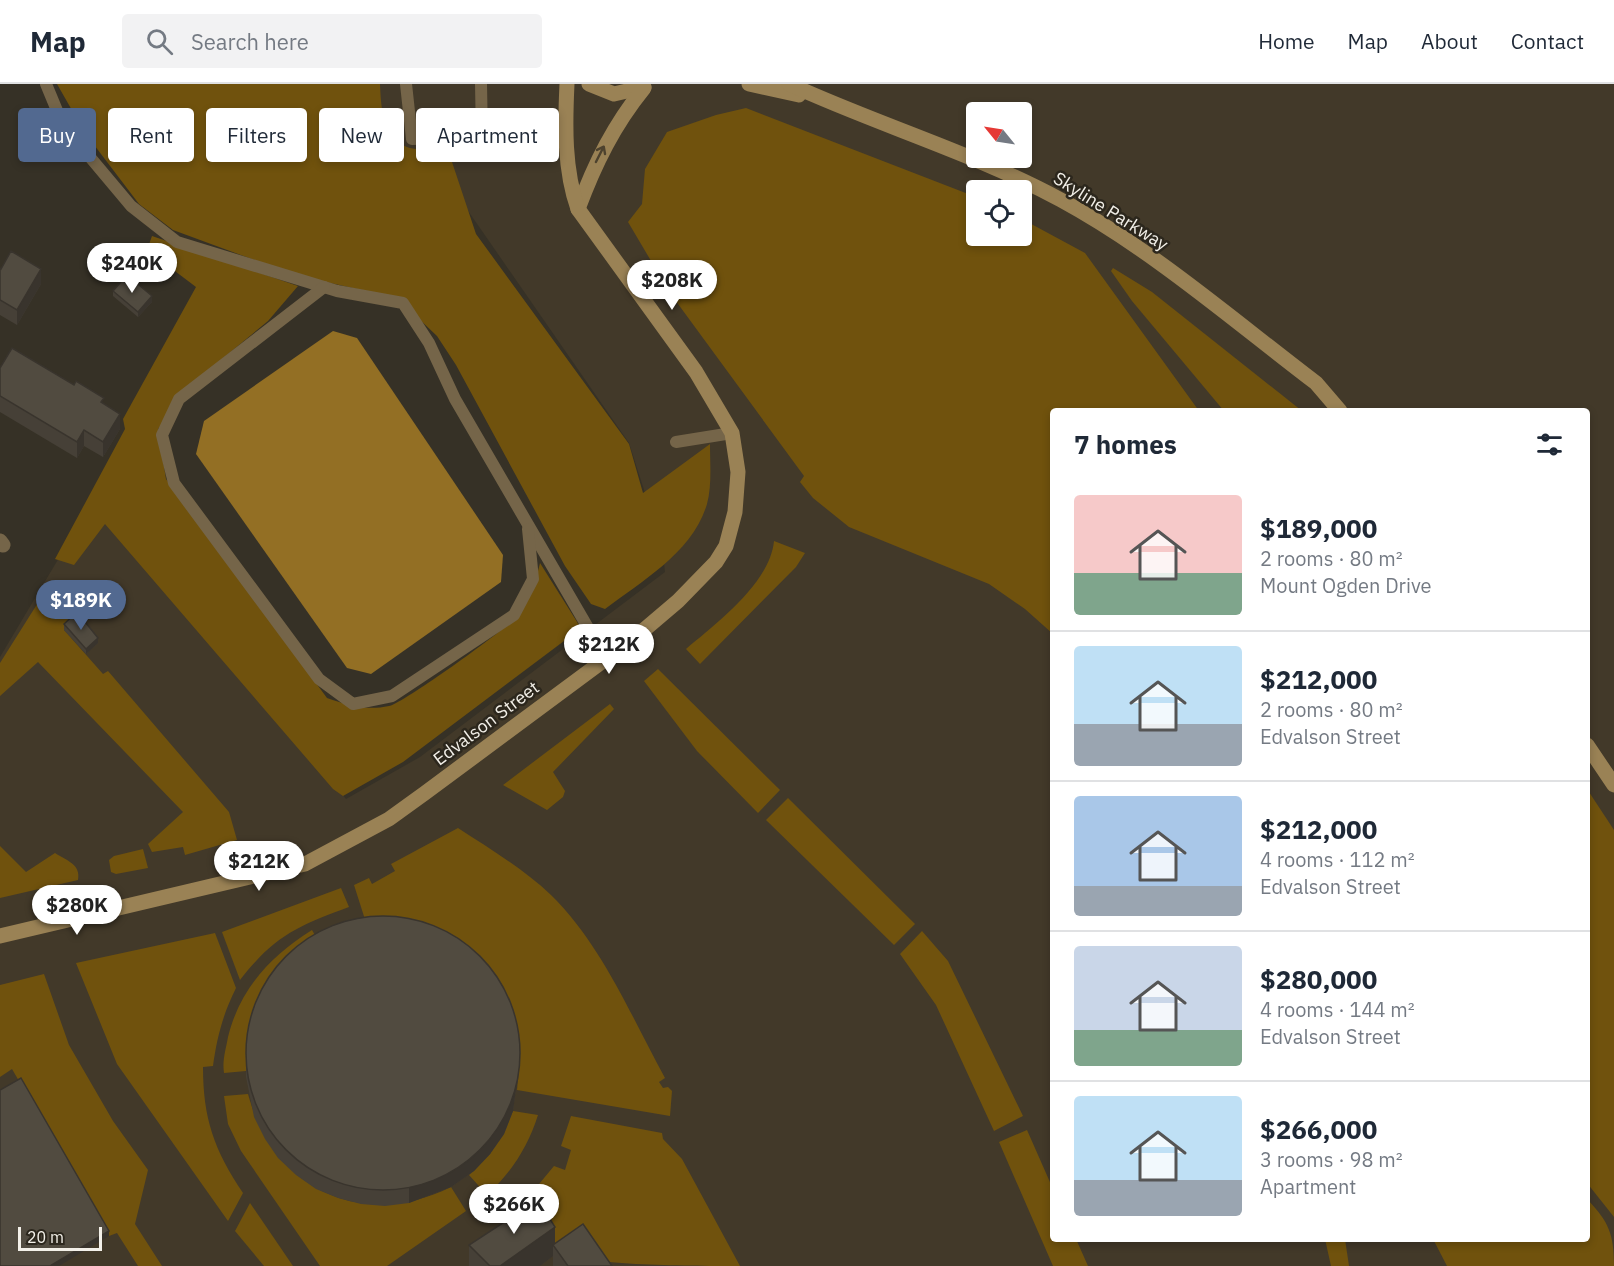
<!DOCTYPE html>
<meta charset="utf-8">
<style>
body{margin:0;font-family:"IBM Plex Sans",sans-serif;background:#f2f2f3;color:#1f2937;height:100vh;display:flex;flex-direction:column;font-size:22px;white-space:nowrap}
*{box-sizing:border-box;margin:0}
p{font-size:20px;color:#747a83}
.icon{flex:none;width:33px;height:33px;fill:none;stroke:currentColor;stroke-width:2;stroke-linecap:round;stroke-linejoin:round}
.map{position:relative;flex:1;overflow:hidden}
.side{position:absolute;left:1050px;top:324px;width:540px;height:834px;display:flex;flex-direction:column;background:#fff;border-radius:6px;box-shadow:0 3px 9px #0003}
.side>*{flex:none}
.hud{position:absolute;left:18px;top:24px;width:570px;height:54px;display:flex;gap:12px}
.needle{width:39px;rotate:300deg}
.fabs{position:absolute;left:966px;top:18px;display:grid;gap:12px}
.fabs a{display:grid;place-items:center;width:66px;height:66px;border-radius:6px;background:#fff;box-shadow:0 3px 9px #0003;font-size:30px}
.scale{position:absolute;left:18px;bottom:15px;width:84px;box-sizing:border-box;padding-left:6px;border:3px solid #f3f0e9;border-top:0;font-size:16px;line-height:21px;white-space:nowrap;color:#f3f0e9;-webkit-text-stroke:4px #2c271d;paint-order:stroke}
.price{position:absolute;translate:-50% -51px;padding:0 14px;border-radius:21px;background:#fff;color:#222;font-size:20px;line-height:39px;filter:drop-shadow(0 2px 3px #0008)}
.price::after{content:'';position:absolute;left:50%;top:36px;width:18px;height:14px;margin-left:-9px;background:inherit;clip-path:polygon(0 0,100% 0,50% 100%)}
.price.on{background:#526990;color:#fff}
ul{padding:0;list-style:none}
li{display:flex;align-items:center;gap:18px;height:150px;padding:0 24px}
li+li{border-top:2px solid #e0e1e3}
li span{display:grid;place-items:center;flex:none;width:168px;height:120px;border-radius:6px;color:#555}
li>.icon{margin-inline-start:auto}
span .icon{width:72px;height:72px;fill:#fffc;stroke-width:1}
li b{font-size:26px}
h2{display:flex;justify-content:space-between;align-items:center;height:72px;padding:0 24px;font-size:26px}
.tag{padding:0 21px;border-radius:6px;background:#fff;box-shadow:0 3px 9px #0003;font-size:21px;line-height:54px}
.tag.on{background:#526990;color:#fff}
header{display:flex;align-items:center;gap:36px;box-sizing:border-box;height:84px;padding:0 30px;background:#fff;border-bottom:2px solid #e0e1e3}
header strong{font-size:28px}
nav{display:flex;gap:33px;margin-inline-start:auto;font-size:21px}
.search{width:420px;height:54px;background:#f2f2f3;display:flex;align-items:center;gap:15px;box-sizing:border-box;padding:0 21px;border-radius:6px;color:#747a83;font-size:22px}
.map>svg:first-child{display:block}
.built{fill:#423929;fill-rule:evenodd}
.green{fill:#70520d}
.water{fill:#936f24}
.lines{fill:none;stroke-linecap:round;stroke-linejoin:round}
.lane{stroke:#756549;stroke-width:12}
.street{stroke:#756549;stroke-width:15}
.secondary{stroke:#9a8255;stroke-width:15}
.wall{fill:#464037}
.shaded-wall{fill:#39342d}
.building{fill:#514b40;stroke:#39342d;stroke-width:1.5}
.oneway{stroke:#4d422e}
.labels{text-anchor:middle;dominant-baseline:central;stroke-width:5;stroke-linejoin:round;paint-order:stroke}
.street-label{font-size:18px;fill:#f3f0e9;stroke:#2c271d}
</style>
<header>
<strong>Map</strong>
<div class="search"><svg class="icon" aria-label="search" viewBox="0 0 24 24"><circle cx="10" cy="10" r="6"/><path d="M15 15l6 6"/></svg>Search here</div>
<nav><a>Home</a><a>Map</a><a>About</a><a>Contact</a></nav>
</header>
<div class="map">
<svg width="1614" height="1182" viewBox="0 0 1614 1182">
<rect width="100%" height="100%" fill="#363126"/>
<!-- built -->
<path class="built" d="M67,0H1614V1182H0V573L97,410L346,715L420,673L665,488L662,462L629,359L430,72ZM976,28H1022V74H976ZM976,106H1022V152H976ZM1053,327H1587V1155H1053Z"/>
<!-- green -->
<g class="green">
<path d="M57,0H380C381,22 382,54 407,63C418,67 434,65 446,66L449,69L476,150L629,360L643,409L710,360C710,379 712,402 707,420C693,468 642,497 605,525L591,520L565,482L456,281L437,252L397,214L295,191L173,146L139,120L85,49Z"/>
<polygon points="746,24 976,113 976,152 1022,152 1022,135 1085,169 1199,327 1053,327 1053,550 1025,525 989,500 849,443 813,414 800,398 804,392 670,209 628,138 642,120 645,85 667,48 716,31"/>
<path d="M152,152L298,202L268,237L194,298L158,345L166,395L327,614C348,621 366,627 389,622C402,620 511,542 520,529C530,514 536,496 540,479L579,541L576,548L403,678L343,712L333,705L105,440L74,481L55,475L125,345L123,335L196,203L147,166Z"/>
<polygon points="1113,184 1152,208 1302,327 1224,327 1132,217 1111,187"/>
<path d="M774,457L805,469L796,483L700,580L686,565C717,539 770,499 774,457Z"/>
<polygon points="46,506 75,535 64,546 103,590 108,587 229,728 237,756 185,771 183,763 152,768 148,760 183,728 38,578 0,612 0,579"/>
<polygon points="658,585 780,706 758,729 697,667 644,597"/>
<polygon points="610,620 614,625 553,688 565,707 563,713 547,726 503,701"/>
<polygon points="1587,705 1614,746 1614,1133 1587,1099"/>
<polygon points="788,714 915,840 894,861 766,736"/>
<path d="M458,744C490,765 524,785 551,811C602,861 631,932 665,994L659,998L663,1004L668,1003L672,1007L670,1032L517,1006L520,974L369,848L354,801L369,794L372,800L395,787L391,780Z"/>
<path d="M0,762L26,788L55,769C67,777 81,780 78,796L0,814Z"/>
<polygon points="143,765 148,784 116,790 111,788 109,776 114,772"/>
<path d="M341,804L349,823C298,842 275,851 240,896L222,848Z"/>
<path d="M312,846L321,862L250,950L246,987L224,989C222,976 226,965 228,953C240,904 271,872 312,846Z"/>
<polygon points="922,847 948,877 1023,1032 994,1047 936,921 900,870"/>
<path d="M215,849L236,904C223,930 217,953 213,982L203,983C203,1034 214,1066 243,1109L228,1137L117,980L76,879Z"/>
<polygon points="44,890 69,961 113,1037 148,1086 135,1140 162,1182 138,1182 117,1149 109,1152 12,985 0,993 0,901"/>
<path d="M248,1010C274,1105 361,1147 451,1103L466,1127L387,1182H320L241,1067L228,1040L224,1012Z"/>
<path d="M513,1027L538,1031C528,1063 511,1089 487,1111L469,1091L490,1070Z"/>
<path d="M571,1032L662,1049L663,1055L682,1075L740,1182C697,1182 586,1182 553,1168C539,1157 529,1138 520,1123L554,1082L565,1086L571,1066L561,1062Z"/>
<polygon points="1027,1046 1053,1105 1053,1155 1076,1155 1088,1182 1053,1182 999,1058"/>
<path d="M1587,1115C1609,1138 1614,1150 1614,1182H1447L1433,1155H1587Z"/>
<polygon points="250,1119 293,1182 264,1182 235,1147"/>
<polygon points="1325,1155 1345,1155 1349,1182 1331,1182"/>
</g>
<!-- water -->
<polygon class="water" points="333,247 357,254 503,471 501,498 371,590 347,584 196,370 204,337"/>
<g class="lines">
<!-- lane -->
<g class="lane">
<polyline points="46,0 63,41 131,122 177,158 337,207 403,219 429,259 455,315 605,573"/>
<polyline points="406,0 412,55 482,53 481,0"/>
<polyline points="324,203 179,315 162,351 174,399 319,595 353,620 392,612 514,531 533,495 528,445"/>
<polyline points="676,358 732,349"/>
</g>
<!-- street -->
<polyline class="street" points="0,457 3,461"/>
<!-- secondary -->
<g class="secondary">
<polyline points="589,0 614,10 644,3"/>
<polyline points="749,0 799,11"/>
<path d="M789,0C878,41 974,69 1061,116C1153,166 1233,236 1316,299L1340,327"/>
<path d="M578,125C595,79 614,41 644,4"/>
<polyline points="1587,661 1614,701"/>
<path d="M0,852L305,780L389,735L425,709L638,551L678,517L716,478L726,462L735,428L738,388L732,349L696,288L578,125C564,86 565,41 567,0"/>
</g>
</g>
<!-- wall -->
<g class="wall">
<polygon points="0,184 41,200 17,241 0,231"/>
<polygon points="113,207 152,218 138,233 113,212"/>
<polygon points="0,284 104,320 120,345 103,373 84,362 77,374 0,328"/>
<polygon points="64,540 98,559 86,570 64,546"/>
<polygon points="520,974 513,1027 504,1050 490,1070 474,1087 451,1103 409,1119 385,1122 361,1120 338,1114 316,1105 296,1091 278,1074 265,1055 254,1033 246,993 246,977"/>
<polygon points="555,1160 612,1182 553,1182 553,1172 540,1182 469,1182 469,1161"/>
</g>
<!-- shaded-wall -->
<g class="shaded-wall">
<polygon points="41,185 41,200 17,241 17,226"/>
<polygon points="152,212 152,218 138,233 138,228"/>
<polygon points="120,330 120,345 103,373 103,358"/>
<polygon points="84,346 84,362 77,374 77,358"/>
<polygon points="98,554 98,559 86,570 86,565"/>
<polygon points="520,959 520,974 513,1027 504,1050 490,1070 474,1087 451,1103 409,1119 409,1104"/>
<polygon points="555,1143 555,1164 553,1161 553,1172 540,1182 500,1182"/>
<polygon points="109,1147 109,1152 59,1182 50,1182"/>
</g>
<!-- building -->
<g class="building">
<polygon points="11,167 41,185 17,226 0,216 0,184 1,185"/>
<polygon points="127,191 152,212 138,228 113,207"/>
<polygon points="12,264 74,301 76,297 104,314 101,318 120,330 103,358 84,346 77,358 0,312 0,284"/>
<polygon points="77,528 98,554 86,565 64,540"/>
<circle cx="383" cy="969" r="137"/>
<polygon points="21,994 109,1147 50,1182 0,1182 0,1006"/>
<polygon points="538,1116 555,1143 500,1182 490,1182 469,1161"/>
<polygon points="583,1140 612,1182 568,1182 553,1161"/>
</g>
<!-- one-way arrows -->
<defs><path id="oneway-shaft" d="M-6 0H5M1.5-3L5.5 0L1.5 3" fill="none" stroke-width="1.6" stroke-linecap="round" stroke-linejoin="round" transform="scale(1.5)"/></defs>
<use class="oneway" href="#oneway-shaft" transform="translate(600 70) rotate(-63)"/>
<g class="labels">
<!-- street labels -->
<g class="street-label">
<text transform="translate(1111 127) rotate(32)">Skyline Parkway</text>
<text transform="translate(486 639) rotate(-37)">Edvalson Street</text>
</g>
</g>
</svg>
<div class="fabs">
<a><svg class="needle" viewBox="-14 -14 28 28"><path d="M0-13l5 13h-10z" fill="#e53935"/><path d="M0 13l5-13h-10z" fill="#747a83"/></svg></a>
<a><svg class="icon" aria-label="locate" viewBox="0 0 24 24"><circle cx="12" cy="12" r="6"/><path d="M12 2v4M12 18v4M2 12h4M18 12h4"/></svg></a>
</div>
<div class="scale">20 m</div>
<b class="price" style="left:132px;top:210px">$240K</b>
<b class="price" style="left:672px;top:227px">$208K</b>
<b class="price on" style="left:81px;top:547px">$189K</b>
<b class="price" style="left:609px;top:591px">$212K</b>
<b class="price" style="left:259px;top:808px">$212K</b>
<b class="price" style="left:77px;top:852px">$280K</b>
<b class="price" style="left:514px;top:1151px">$266K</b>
<div class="hud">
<a class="tag on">Buy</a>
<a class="tag">Rent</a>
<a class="tag">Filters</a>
<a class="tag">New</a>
<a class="tag">Apartment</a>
</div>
<section class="side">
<h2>7 homes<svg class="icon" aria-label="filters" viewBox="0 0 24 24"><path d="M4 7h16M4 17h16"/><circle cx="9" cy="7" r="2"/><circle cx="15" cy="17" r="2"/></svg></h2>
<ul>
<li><span style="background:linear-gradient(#f6c9c9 65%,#7fa58c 0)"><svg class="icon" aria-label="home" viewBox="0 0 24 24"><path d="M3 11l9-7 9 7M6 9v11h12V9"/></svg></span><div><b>$189,000</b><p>2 rooms · 80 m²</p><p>Mount Ogden Drive</p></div></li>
<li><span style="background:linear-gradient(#bfe0f5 65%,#9aa5b1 0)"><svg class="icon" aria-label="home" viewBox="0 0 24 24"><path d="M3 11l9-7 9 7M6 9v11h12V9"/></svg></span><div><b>$212,000</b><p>2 rooms · 80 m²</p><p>Edvalson Street</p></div></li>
<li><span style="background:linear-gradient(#a9c7e8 75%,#9aa5b1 0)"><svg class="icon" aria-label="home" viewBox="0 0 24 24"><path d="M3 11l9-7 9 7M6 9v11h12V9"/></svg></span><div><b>$212,000</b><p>4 rooms · 112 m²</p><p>Edvalson Street</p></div></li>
<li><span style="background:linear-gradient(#c9d6e8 70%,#7fa58c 0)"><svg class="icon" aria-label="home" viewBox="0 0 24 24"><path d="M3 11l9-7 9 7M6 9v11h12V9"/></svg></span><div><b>$280,000</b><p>4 rooms · 144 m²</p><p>Edvalson Street</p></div></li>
<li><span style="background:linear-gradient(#bfe0f5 70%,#9aa5b1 0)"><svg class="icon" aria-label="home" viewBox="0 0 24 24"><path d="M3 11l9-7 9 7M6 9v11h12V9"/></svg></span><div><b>$266,000</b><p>3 rooms · 98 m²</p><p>Apartment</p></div></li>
</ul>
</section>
</div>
